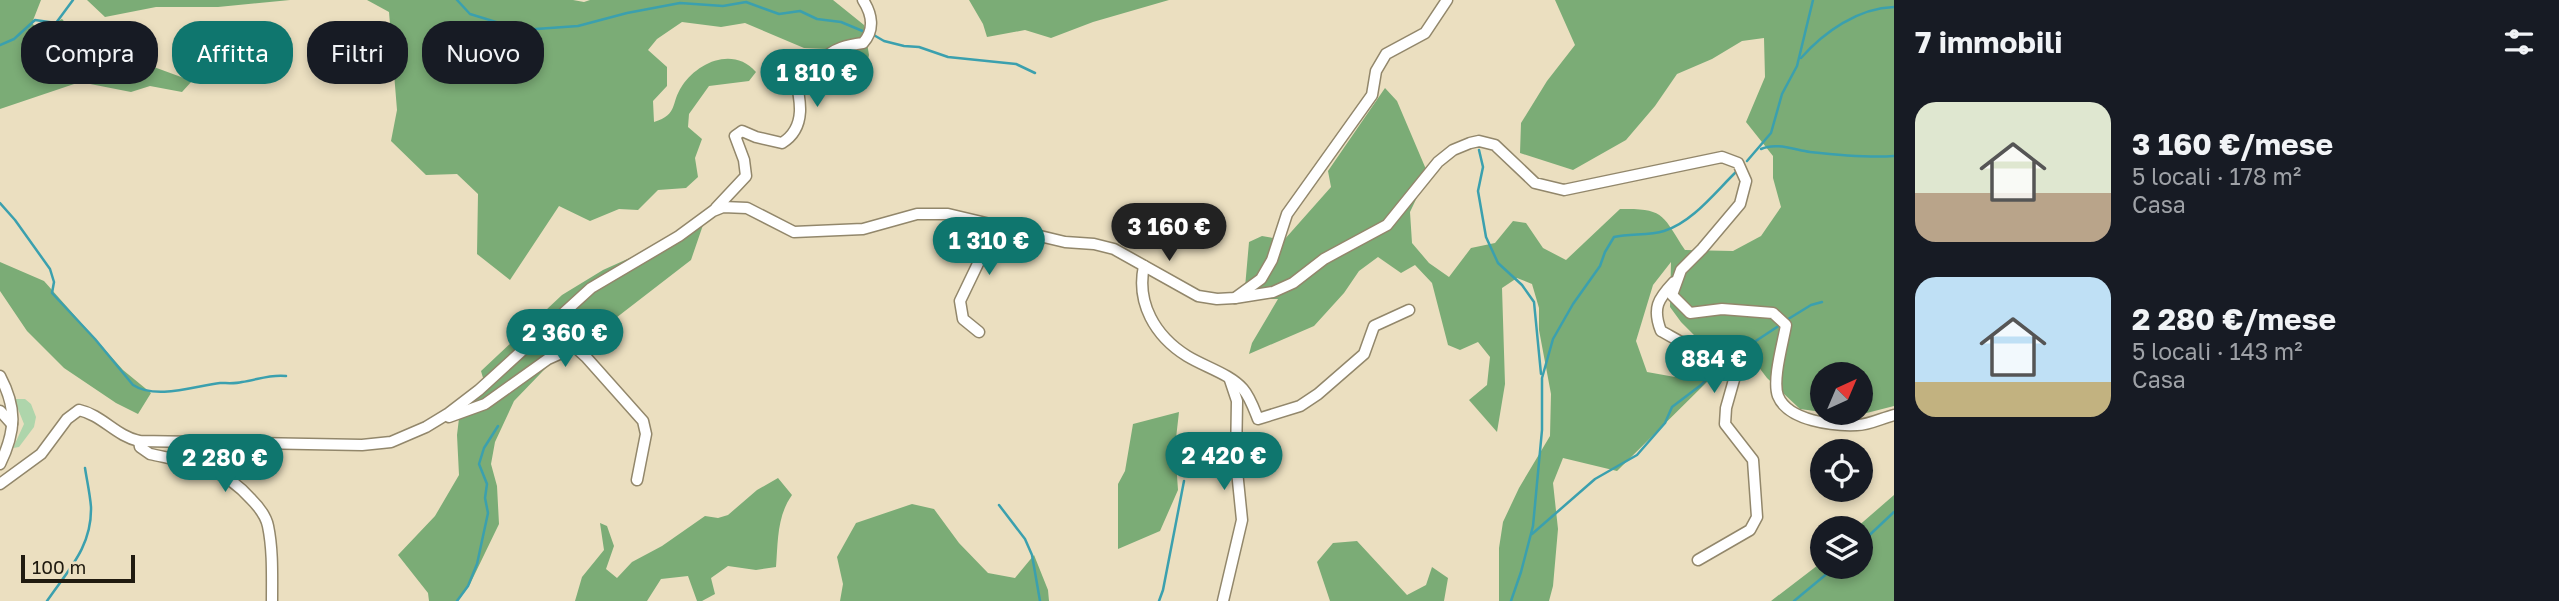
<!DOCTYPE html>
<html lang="it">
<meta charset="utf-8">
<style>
body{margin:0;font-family:"Golos Text",sans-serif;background:#20242c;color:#f1f3f6;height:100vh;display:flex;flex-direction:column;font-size:26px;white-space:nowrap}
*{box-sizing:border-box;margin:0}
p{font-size:23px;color:#9ea1a6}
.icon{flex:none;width:38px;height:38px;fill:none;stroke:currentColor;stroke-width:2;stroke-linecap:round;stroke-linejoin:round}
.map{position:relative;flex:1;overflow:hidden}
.side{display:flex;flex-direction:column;background:#171b24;width:665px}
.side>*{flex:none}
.hud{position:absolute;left:21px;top:21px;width:665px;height:63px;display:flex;gap:14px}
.needle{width:46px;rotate:44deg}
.tools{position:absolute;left:1810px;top:362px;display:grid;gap:14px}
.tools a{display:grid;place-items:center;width:63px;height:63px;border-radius:50%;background:#171b24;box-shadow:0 4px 10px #0003;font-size:35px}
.scale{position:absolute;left:21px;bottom:18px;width:114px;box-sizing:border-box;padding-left:7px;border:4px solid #201b10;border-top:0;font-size:19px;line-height:24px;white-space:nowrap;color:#201b10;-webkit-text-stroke:5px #ebdfc0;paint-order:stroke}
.price{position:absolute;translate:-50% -60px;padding:0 16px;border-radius:24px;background:#0f766e;color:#fff;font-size:23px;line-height:46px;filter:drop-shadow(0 2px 4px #0008)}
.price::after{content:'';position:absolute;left:50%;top:42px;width:21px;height:16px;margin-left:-10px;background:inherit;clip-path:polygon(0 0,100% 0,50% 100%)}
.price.active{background:#222;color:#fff}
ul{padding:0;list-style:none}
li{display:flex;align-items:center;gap:21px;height:175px;padding:0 21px}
li span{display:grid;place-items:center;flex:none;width:196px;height:140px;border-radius:21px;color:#555}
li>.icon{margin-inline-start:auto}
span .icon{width:84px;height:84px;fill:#fffc;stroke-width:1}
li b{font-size:30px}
h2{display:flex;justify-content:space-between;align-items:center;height:84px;padding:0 21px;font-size:30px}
.pill{padding:0 24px;border-radius:28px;background:#171b24;box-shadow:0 4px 10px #0003;font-size:24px;line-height:63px}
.pill.active{background:#0f766e;color:#fff}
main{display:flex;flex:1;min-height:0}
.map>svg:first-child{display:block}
.green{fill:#aed5ab}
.forest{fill:#7bac76}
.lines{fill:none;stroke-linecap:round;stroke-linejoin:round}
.stream{stroke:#3ba0ae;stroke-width:2.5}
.minor-casing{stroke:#92876b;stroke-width:13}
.minor{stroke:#fff;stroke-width:10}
</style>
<main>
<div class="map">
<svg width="1894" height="601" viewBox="0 0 1894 601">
<rect width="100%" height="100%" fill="#ebdfc0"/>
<!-- green -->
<polygon class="green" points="14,399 25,399 31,404 36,417 34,427 19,447 13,448 24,424"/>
<!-- forest -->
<g class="forest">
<polygon points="0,0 41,0 32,23 39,31 62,19 80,39 113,29 122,32 119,46 143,63 192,81 182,92 150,86 131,92 80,82 0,109"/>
<polygon points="87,0 290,0 218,7 156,7 105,17"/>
<path d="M367,0H573L584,2L590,0H833L864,25L869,55L867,64L857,69L838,70L827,49L804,48L745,23L721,27L682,22L657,39L648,50L667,67V86L653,101L654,122C679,114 670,104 682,86C699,61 734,47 756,72L749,81L709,86L689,114L688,127L702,139L695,158L698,177L686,188L658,190L638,210L619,209L590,221L559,206L510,280L477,254L478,194L457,174L426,175L391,141L397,110L389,12Z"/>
<polygon points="969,0 1169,0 1093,22 1051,38 1025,30 987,37 983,24"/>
<path d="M1555,0H1894V406L1851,417L1826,413H1860V374H1822V412L1800,409L1767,378L1751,357L1743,339L1694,335L1681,322L1670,307L1671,262L1653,285L1636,341L1647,372L1675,377L1697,374L1712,377L1617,471L1563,458L1553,483L1558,529L1553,586L1549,601H1499V548L1503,522L1519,488L1550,436L1551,394L1539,330V308L1532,284L1517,278L1502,288L1505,384L1497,432L1469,400L1487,385L1490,357L1478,342L1460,350L1448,345L1432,283L1415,265L1401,273L1378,257L1359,271L1344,293L1314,326L1249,354L1252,343L1278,299H1244L1249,242L1262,236L1284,240L1331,187L1328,171L1385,88L1397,101L1428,174L1410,212L1412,243L1429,263L1449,277L1471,248L1495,243L1513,221L1526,223L1543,248L1566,260L1620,209C1665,208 1662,215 1685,250L1733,251L1761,236L1781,207L1773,178V156L1746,122L1765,77L1764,38L1742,41L1712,59L1677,74L1655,106L1626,140L1573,170L1520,153L1521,123L1547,81L1575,45Z"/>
<polygon points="703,225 691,260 590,338 568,345 514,401 495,442 491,464 497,486 499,524 470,584 458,601 429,601 428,593 398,555 435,516 459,475 457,435 460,410 486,388 481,371 562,295 603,270"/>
<polygon points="0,262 44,281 123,370 151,393 138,414 116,403 64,368 27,331 0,291"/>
<polygon points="1179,412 1175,447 1178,490 1160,531 1118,549 1118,484 1125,471 1133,424"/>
<path d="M778,478L792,495C777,516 778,541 776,567L756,570L728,566L711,578L715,594L702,601H697L688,576L661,579L647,601H575L582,577L604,550L600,523L607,526L614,546L606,569L617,578L632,562L662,546L705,516L718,518L728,515L757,490Z"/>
<polygon points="1894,495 1894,601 1771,601 1822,562 1822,567 1860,567 1860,528 1856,528"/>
<polygon points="912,504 934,509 959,543 988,573 1015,578 1034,555 1048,590 1049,601 840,601 843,584 837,557 856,523"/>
<polygon points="1357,541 1407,595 1426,585 1432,567 1448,578 1444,601 1330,601 1317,562 1333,543"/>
</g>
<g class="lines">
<!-- stream -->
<g class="stream">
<polyline points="457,0 470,14 522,30 578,26 627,13 680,3 723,6 746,2 779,14 800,11 817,19 841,22 865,32"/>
<polyline points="872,34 884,41 904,46 919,47 948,57 1016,64 1035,73"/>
<polyline points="0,45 14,39 35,20 56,23 73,0"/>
<path d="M1801,58C1824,32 1858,8 1894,7"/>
<path d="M1761,149C1776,142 1795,150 1810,152C1837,155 1867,158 1894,156"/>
<polyline points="1479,150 1483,167 1478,191 1486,237 1498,263 1522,285 1534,302 1541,374"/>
<polyline points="1747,161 1771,133 1782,94 1797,66 1813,0"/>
<path d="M0,203L15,220L50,269L54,282L52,293L95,339L133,385C156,400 195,386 220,383C227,383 235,384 242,382C257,380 270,374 286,376"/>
<polyline points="1785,321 1811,305 1822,302"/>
<polyline points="999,505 1025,539 1032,555 1040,601"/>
<polyline points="1532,534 1595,479 1637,455 1665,423 1672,407 1701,385 1721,364 1780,325"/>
<polyline points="1860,544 1894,512"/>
<path d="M47,601C68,570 92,547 91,507C90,494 87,481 85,468"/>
<polyline points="457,601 468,586 477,564 488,513 485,498 487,484 479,464 484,448 498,426"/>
<polyline points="1159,601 1163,590 1184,481"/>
<path d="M1511,601L1521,572L1533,526L1542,430V378L1553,339L1573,304L1600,266L1605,252L1614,237C1630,233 1648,236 1664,231C1693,222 1716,191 1737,171"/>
<polyline points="1794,601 1835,567"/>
</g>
<!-- minor casing -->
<g class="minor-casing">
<g id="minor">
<path d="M716,208L746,176L744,160L735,136L742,131L756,137L782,143C808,127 800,97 794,72L801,61L823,60C833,48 848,45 863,43C875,30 872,14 863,0"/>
<path d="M1144,266C1136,303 1155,336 1187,356C1205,367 1230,374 1243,389C1250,397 1254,409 1258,419L1300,406L1318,394L1364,354L1374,326L1409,310"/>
<path d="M1674,282C1658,299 1652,308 1661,331C1671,336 1685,346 1696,348C1718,351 1724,337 1739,362L1726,408L1725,424L1753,460L1757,517L1750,530L1698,560"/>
<polyline points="1235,298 1261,279 1272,260 1287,214 1372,95 1376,71 1386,54 1425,33 1447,0"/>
<polyline points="979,332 963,319 960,301 997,224"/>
<path d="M0,376C17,408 16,431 0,464"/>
<polyline points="0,411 12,424"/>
<polyline points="449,417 485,404 548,359 575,347 586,357 643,421 646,434 637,480"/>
<path d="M139,441L140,447L150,454C191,463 222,466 251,499C258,506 266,516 268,526C273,550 272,576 272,601"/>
<path d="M0,484L41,454L67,419L79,410C102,415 116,436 139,441L362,445L391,442L426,427L449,413L479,390L591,288L679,236L713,211L723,207L747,208L794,232L863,229L917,214H948L1065,242L1094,244L1114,249L1198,296L1217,299L1235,298L1273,292L1293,283L1324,259L1387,225L1438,162L1453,150L1470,143L1479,141L1495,145L1535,183L1564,190L1722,157L1738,163L1746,181L1740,204L1702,249L1681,270L1672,295L1690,313L1722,309L1773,313L1786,325C1783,343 1772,380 1778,396C1788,421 1834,426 1857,425C1869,425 1882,418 1894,415"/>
<polyline points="1223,601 1242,520 1236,461 1237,401 1230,380"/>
</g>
</g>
<!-- minor -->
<use href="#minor" class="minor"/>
</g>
</svg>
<div class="tools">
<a><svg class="needle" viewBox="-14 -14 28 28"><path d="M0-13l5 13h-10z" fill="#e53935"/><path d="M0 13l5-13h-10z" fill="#9ea1a6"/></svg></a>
<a><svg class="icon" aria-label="locate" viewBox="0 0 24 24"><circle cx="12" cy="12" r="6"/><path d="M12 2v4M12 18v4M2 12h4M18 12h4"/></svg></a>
<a><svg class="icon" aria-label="layers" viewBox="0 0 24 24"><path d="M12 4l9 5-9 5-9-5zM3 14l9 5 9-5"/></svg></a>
</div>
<div class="scale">100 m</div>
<b class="price" style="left:817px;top:109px">1 810 €</b>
<b class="price active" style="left:1169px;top:263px">3 160 €</b>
<b class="price" style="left:989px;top:277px">1 310 €</b>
<b class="price" style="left:565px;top:369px">2 360 €</b>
<b class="price" style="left:1714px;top:395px">884 €</b>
<b class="price" style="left:1224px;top:492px">2 420 €</b>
<b class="price" style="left:225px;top:494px">2 280 €</b>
<div class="hud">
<a class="pill">Compra</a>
<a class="pill active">Affitta</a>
<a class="pill">Filtri</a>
<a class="pill">Nuovo</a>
</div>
</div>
<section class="side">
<h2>7 immobili<svg class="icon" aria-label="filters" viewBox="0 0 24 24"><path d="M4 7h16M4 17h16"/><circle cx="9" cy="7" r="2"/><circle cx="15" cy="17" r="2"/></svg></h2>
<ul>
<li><span style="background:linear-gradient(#dfe7d0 65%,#b9a48a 0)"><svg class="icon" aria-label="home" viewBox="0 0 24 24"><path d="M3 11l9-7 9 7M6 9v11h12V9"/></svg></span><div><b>3 160 €/mese</b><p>5 locali · 178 m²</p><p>Casa</p></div></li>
<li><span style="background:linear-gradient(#bfe0f5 75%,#c2b280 0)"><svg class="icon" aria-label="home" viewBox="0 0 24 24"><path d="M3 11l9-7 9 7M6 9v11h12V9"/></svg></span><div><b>2 280 €/mese</b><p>5 locali · 143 m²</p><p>Casa</p></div></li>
</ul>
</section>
</main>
